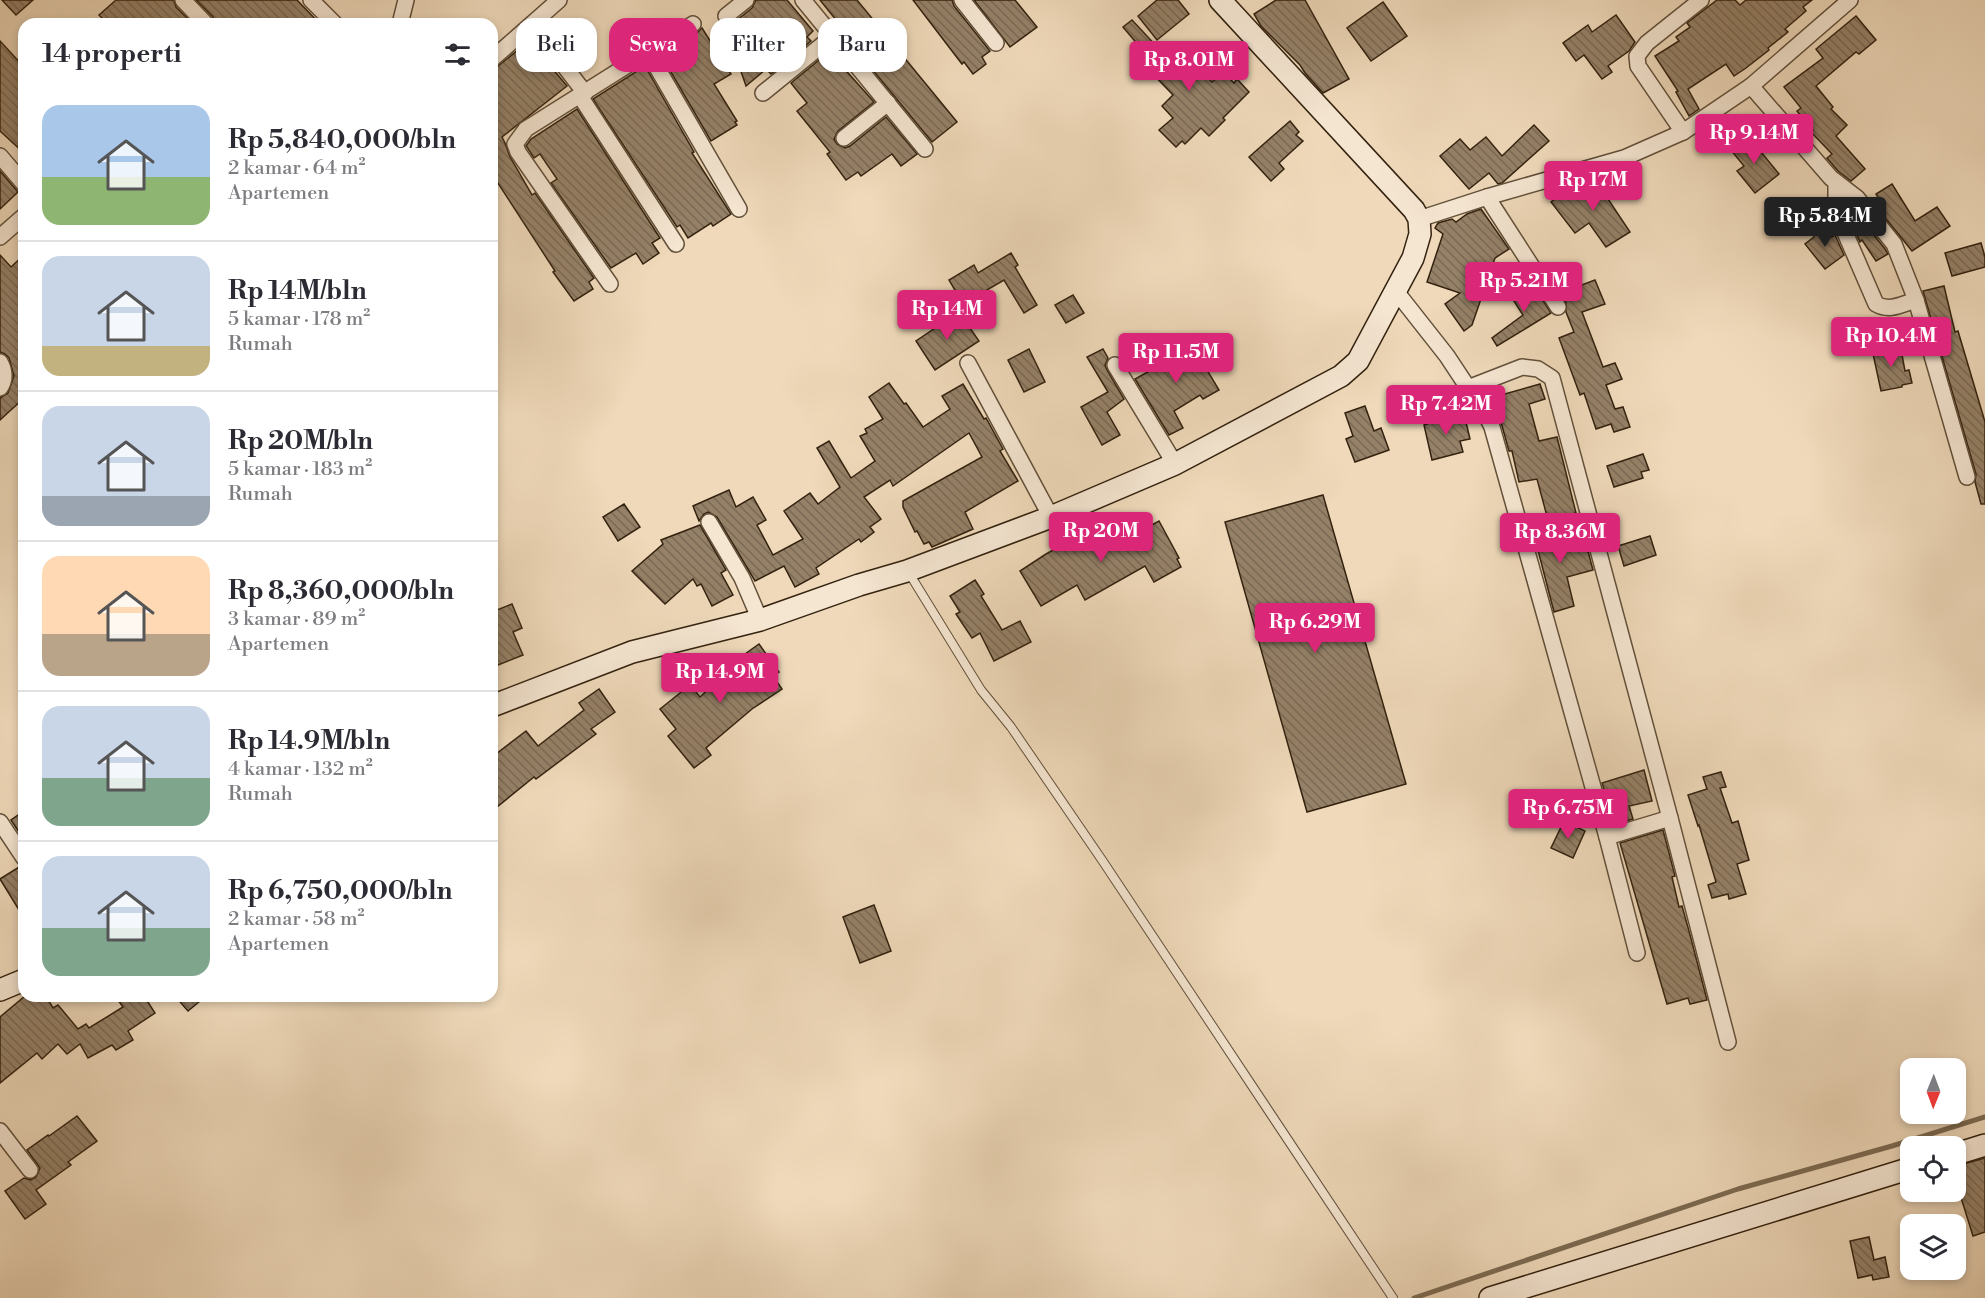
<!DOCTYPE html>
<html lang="id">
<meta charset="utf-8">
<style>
body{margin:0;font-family:"Libre Bodoni",serif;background:#f2f2f3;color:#2b2b33;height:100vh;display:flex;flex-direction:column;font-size:22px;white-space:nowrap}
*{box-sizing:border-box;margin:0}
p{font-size:20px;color:#7c7c81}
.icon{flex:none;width:33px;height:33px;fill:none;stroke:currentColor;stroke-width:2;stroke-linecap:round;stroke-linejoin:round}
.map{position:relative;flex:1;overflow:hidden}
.details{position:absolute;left:18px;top:18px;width:480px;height:984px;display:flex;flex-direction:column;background:#fff;border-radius:18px;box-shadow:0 3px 9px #0003}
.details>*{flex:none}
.guide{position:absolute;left:516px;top:18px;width:570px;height:54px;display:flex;gap:12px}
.needle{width:39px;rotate:181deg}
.controls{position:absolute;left:1900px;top:1058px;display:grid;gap:12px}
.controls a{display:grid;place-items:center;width:66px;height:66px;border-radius:12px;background:#fff;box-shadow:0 3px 9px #0003;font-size:30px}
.price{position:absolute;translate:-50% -51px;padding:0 14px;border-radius:6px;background:#db2777;color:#fff;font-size:20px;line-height:39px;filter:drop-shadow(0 2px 3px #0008)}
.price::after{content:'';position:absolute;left:50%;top:36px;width:18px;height:14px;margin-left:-9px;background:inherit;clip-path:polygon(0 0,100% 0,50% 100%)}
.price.selected{background:#222;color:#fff}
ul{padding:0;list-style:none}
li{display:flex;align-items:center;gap:18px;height:150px;padding:0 24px}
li+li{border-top:2px solid #e1e1e2}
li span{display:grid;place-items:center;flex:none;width:168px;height:120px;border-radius:18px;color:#555}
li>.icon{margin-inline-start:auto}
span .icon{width:72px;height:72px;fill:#fffc;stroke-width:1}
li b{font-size:26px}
h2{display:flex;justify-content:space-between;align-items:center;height:72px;padding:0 24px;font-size:26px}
.tag{padding:0 21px;border-radius:18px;background:#fff;box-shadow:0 3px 9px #0003;font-size:21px;line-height:54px}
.tag.selected{background:#db2777;color:#fff}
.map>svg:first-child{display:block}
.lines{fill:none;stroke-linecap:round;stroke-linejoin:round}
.stream{stroke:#7d6b53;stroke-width:5}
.building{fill:url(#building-back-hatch);stroke:#33220f;stroke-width:1.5}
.lane-casing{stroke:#62503a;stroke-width:10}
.street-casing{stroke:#62503a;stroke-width:18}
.secondary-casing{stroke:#33220f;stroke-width:24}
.lane{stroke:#f5e6d2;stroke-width:8}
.street{stroke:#f5e6d2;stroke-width:15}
.secondary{stroke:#f5e6d2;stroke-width:21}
</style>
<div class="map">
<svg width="1985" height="1298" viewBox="0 0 1985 1298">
<defs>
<pattern id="building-back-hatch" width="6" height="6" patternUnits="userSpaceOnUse" patternTransform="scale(1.5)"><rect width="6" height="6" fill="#958168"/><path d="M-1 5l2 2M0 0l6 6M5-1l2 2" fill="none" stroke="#7a6954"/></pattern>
</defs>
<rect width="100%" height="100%" fill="#efd9ba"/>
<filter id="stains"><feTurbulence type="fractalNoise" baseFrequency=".00333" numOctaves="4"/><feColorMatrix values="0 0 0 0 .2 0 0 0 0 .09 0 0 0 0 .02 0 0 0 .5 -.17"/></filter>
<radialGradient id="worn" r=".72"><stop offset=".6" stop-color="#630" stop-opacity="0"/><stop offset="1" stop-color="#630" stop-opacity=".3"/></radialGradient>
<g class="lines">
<!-- stream -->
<polyline class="stream" points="1414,1298 1738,1189 1892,1146 1985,1117"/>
</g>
<!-- building -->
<g class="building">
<polygon points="2,0 33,0 16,15"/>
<polygon points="116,0 174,0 176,7 187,18 181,24 108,24 99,15"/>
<polygon points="196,0 297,0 320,24 215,24 213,17"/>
<polygon points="756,0 787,0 813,31 807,37 811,41 771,74 766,69 746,86 725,25 732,24 752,8"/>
<polygon points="820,0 857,0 957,122 932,142 867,63 869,61"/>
<polygon points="913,0 952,0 954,6 990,51 982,57 986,64 973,74 964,62 962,64"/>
<polygon points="974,0 1015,0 1037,27 1010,47"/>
<polygon points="1157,0 1178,0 1189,14 1157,40 1138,16"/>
<polygon points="1276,0 1305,0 1349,79 1323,93 1305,73 1300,65 1261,26 1254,14"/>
<polygon points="1717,0 1735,0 1740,5 1746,0 1812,0 1803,7 1806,11 1785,29 1788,32 1768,48 1769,50 1746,68 1734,76 1726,64 1688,89 1699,109 1689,116 1676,92 1678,91 1655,56 1679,41 1676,37 1690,27 1687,23"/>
<polygon points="1383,2 1407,36 1371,61 1347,28"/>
<polygon points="1616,15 1635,42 1629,51 1608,66 1612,72 1602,79 1584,55 1576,61 1563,43 1588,25 1592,32"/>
<polygon points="1856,16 1876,40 1859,54 1856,52 1816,86 1833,107 1831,109 1847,125 1836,136 1865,169 1851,181 1838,171 1827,158 1832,154 1811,132 1813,130 1797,111 1801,108 1784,87 1823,58 1816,49"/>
<polygon points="568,20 578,34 568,44 556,29"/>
<polygon points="1132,20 1173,64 1184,53 1212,82 1223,72 1234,83 1237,79 1249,92 1223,118 1225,120 1209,136 1201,128 1185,144 1182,141 1176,147 1159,130 1173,118 1162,106 1173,95 1151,72 1157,67 1123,27"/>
<polygon points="702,28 731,74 714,84 737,121 735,122 737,125 711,141 661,55 698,32"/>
<polygon points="0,41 24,67 24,153 0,131"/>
<polygon points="529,41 567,86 502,137 505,143 510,157 532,195 535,193 594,278 589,282 593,289 574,301 553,272 555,271 492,174 492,71"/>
<polygon points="832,55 874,102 838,131 834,139 837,144 845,148 850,146 886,117 917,154 901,166 892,154 861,176 858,172 846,180 827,154 830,152 797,111 807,103 791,83 824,56 827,59"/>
<polygon points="645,66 694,152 692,153 731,214 713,226 711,223 688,238 680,225 677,227 593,99"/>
<polygon points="577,109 660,238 652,243 659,253 643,264 636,253 611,268 551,183 557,179 540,154 534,158 527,147 526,146 531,139"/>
<polygon points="1290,121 1299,132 1296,135 1303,141 1279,163 1284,169 1271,181 1249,157"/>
<polygon points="1534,125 1549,141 1502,183 1498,184 1489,173 1469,189 1440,156 1460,139 1470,150 1486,137 1502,156"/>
<polygon points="1748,136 1779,174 1755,193 1737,171 1744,166 1731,150"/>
<polygon points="0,171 18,192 0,209"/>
<polygon points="1605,177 1616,194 1608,199 1630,232 1606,247 1589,223 1575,233 1551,202 1566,191 1571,198"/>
<polygon points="1892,184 1915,221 1937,207 1950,226 1912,251 1878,209 1883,206 1876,194"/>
<polygon points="1481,209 1509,249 1495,258 1472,325 1464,331 1445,304 1460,293 1427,282 1443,234 1435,228 1438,223 1452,219 1456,222 1467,214"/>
<polygon points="1861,219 1885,249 1888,254 1876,261 1862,240 1860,242 1852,224"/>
<polygon points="1825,227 1832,237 1835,235 1844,255 1825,269 1805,244 1814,237 1813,234"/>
<polygon points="1981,243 1985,257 1985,267 1952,276 1945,253"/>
<polygon points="1011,253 1018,265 1015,267 1037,305 1024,313 1004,280 963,304 949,280 974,265 978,273"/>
<polygon points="0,255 11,267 24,255 24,398 0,420 0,398 8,393 14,376 9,358 5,354 0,352"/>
<polygon points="1595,280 1605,304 1582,312 1603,367 1615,363 1622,379 1606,385 1615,409 1623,407 1630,427 1614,432 1611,424 1596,429 1584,393 1580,395 1559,338 1574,332 1566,312 1566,302 1560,293"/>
<polygon points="1531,282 1551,313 1497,346 1492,338 1523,315 1510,295"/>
<polygon points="1944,286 1955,332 1958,331 1985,422 1985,504 1981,504 1975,482 1976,474 1923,291"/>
<polygon points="1073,295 1084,313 1066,323 1055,305"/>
<polygon points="959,312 979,341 935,370 916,341"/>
<polygon points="1189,340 1219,390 1203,399 1200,395 1174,411 1183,428 1169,435 1135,379 1162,364 1158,359"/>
<polygon points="1900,344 1905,371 1909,370 1912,383 1902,385 1902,387 1881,391 1872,349"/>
<polygon points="1029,349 1045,382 1024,392 1008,360"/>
<polygon points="1103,349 1108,358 1105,365 1107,370 1124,399 1107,412 1120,435 1102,445 1081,407 1108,392 1087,357"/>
<polygon points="889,383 904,404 906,403 923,427 950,409 942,396 963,384 984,419 986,418 1003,449 1000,451 1018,481 965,512 973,529 932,547 929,542 924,544 917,531 915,532 903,507 903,501 982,457 969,433 893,486 890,480 864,497 881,519 870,527 874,532 861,542 859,539 816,568 819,574 795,587 784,566 755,581 717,517 708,512 704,514 699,521 693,506 729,490 736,507 753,497 766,520 757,525 773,555 803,539 784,511 810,493 818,504 840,487 817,448 829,441 851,478 875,461 860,436 867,433 865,429 883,419 869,397"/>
<polygon points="1540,384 1545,399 1529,404 1539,441 1557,437 1576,513 1548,520 1537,479 1519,482 1512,451 1509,451 1494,397"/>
<polygon points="1365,406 1374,431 1381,428 1389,450 1355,462 1346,439 1353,436 1345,413"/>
<polygon points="1443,414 1445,423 1465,418 1470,439 1460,441 1463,452 1432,460 1424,425 1430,423 1429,418"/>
<polygon points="1643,454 1649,470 1641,472 1643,478 1614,487 1607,466"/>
<polygon points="1323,495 1406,784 1307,812 1225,522"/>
<polygon points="624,504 640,527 618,541 603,517"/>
<polygon points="1159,521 1179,558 1177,559 1181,567 1154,582 1145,566 1085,600 1077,585 1041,606 1020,571 1046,554 1083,534 1089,545 1111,533 1113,536 1119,532 1124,540"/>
<polygon points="1552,522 1558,547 1585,540 1593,570 1567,577 1574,606 1554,612 1532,527"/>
<polygon points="700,525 726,570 721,573 733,595 712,606 701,584 697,586 693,579 665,604 632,571 663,544 661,540"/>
<polygon points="1650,536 1656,555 1624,566 1618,546"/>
<polygon points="975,580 984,594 981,596 1002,630 1020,621 1031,642 994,661 980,633 972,638 956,614 960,612 950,596"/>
<polygon points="512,604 522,628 513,632 523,655 498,665 492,651 492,612"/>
<polygon points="759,644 779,672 773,676 782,689 752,709 706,748 711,755 694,768 668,736 676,729 660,709 690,685 700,697 733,666 731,664"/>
<polygon points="599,689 615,712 591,729 596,734 536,779 534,777 492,811 492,757 526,731 538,746 584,710 579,703"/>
<polygon points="1644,770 1652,801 1629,806 1633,819 1615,824 1602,783"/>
<polygon points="1721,772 1726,787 1720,788 1732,823 1738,821 1749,860 1737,864 1746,894 1729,899 1728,894 1712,898 1708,885 1716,882 1699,825 1698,826 1688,795 1707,789 1703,777"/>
<polygon points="24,811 24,840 11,820"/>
<polygon points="1564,821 1585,831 1573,858 1551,848"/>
<polygon points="1663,830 1675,876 1672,877 1679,907 1682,906 1689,931 1707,1000 1690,1004 1688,998 1667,1004 1620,843"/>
<polygon points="19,867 24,868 24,918 0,879"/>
<polygon points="874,905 891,951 860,963 843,917"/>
<polygon points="25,996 46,996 53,1008 58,1005 78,1029 86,1024 89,1028 123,1007 115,996 144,996 155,1013 128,1031 133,1040 116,1050 112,1045 88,1058 80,1044 67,1054 58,1044 42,1059 37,1053 0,1083 0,1017"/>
<polygon points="175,996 206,996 188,1011"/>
<polygon points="77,1116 97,1141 68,1162 71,1165 36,1190 46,1204 25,1219 5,1191 24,1178 31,1180 36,1177 40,1168 27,1150 48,1135 49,1136"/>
<polygon points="1985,1158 1985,1232 1973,1236 1958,1188 1956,1189 1956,1166"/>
<polygon points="1869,1237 1874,1260 1885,1257 1889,1277 1873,1280 1872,1275 1858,1278 1850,1241"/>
</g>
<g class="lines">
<!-- lane casing -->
<g class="lane-casing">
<polyline id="lane" points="909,573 981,690 1011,727 1102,860 1393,1298"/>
</g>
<!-- street casing -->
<g class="street-casing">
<g id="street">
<polyline points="183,0 206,24"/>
<polyline points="311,0 335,24"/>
<polyline points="803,0 925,149"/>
<polyline points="962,0 996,43"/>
<polyline points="726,16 746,0"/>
<polyline points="400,24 406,0"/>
<polyline points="532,24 585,93"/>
<polyline points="648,52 739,209"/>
<polyline points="492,59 559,0"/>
<polyline points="1751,86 1831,178 1857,198 1894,244 1916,300 1967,477"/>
<polyline points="763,93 833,36"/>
<polyline points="580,96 676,244"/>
<polyline points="1683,132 1638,66 1637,56 1647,43 1701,0"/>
<polyline points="844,138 888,103"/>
<polyline points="0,156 24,184"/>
<path d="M1836,182V207L1840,221L1876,304C1890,312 1902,304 1916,300"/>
<polyline points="1487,197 1558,307"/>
<polyline points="1419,219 1487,197 1624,158 1683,132 1751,86 1850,0"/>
<polyline points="0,237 24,216"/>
<polyline points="610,284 518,152 515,144 526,129 693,24"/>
<polyline points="1395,290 1447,356 1486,415 1492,427 1607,837 1637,953"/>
<path d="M0,362C5,371 6,379 0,388"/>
<polyline points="968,363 1051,517"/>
<polyline points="1115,365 1175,464"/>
<polyline points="1468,388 1522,367 1538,369 1552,378 1670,818 1728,1042"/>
<polyline points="709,522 742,578 760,620"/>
<polyline points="0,822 24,858"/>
<polyline points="1607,837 1670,818"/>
<polyline points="0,1131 30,1170"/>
</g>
</g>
<!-- secondary casing -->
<g class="secondary-casing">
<g id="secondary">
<polyline points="492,706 632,652 760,620 859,585 907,571 1051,517 1175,464 1341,376 1358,361 1413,258 1420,234 1419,219 1414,210 1220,0"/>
<polyline points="0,990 24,980"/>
<polyline points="1956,1154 1985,1145"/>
<polyline points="1490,1298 1911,1168"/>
</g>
</g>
<!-- lane -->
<use href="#lane" class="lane"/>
<!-- street -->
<use href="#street" class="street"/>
<!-- secondary -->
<use href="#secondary" class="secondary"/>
</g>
<rect width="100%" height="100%" filter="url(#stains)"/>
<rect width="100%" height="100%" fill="url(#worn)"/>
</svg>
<div class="controls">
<a><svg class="needle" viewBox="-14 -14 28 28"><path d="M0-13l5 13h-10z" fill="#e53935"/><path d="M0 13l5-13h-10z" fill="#7c7c81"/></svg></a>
<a><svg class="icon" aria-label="locate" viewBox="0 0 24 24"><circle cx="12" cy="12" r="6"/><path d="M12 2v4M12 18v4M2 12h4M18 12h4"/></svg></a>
<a><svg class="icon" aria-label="layers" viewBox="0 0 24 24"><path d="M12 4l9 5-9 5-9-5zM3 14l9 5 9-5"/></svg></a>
</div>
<b class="price" style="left:1189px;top:92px">Rp 8.01M</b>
<b class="price" style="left:1754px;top:165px">Rp 9.14M</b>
<b class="price" style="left:1593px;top:212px">Rp 17M</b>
<b class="price selected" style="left:1825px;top:248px">Rp 5.84M</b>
<b class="price" style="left:1524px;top:313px">Rp 5.21M</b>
<b class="price" style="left:947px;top:341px">Rp 14M</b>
<b class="price" style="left:1891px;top:368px">Rp 10.4M</b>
<b class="price" style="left:1176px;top:384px">Rp 11.5M</b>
<b class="price" style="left:1446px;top:436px">Rp 7.42M</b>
<b class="price" style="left:1101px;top:563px">Rp 20M</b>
<b class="price" style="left:1560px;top:564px">Rp 8.36M</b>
<b class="price" style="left:1315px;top:654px">Rp 6.29M</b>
<b class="price" style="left:720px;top:704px">Rp 14.9M</b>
<b class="price" style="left:1568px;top:840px">Rp 6.75M</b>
<div class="guide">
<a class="tag">Beli</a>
<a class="tag selected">Sewa</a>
<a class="tag">Filter</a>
<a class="tag">Baru</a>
</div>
<section class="details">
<h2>14 properti<svg class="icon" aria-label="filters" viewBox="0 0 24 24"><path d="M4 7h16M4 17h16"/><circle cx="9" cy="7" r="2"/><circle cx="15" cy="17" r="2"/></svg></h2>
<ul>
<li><span style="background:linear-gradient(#a9c7e8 60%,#8fb573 0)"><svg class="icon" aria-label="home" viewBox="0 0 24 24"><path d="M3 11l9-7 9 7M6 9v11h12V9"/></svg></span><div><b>Rp 5,840,000/bln</b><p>2 kamar · 64 m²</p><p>Apartemen</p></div></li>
<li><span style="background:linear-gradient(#c9d6e8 75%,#c2b280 0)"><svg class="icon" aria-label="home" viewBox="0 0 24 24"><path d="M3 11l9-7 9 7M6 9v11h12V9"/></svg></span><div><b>Rp 14M/bln</b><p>5 kamar · 178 m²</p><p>Rumah</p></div></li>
<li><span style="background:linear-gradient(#c9d6e8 75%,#9aa5b1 0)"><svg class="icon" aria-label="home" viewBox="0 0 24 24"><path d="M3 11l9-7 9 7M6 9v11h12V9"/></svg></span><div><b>Rp 20M/bln</b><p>5 kamar · 183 m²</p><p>Rumah</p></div></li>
<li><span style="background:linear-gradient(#ffd9b3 65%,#b9a48a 0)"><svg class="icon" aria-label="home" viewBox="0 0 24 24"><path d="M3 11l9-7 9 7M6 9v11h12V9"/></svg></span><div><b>Rp 8,360,000/bln</b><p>3 kamar · 89 m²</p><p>Apartemen</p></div></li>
<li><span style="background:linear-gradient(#c9d6e8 60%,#7fa58c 0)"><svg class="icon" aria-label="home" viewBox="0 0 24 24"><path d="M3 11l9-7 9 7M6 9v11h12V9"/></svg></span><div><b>Rp 14.9M/bln</b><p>4 kamar · 132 m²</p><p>Rumah</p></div></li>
<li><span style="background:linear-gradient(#c9d6e8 60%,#7fa58c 0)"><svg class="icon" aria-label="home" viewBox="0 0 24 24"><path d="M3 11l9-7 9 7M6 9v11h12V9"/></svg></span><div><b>Rp 6,750,000/bln</b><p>2 kamar · 58 m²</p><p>Apartemen</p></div></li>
</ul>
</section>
</div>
